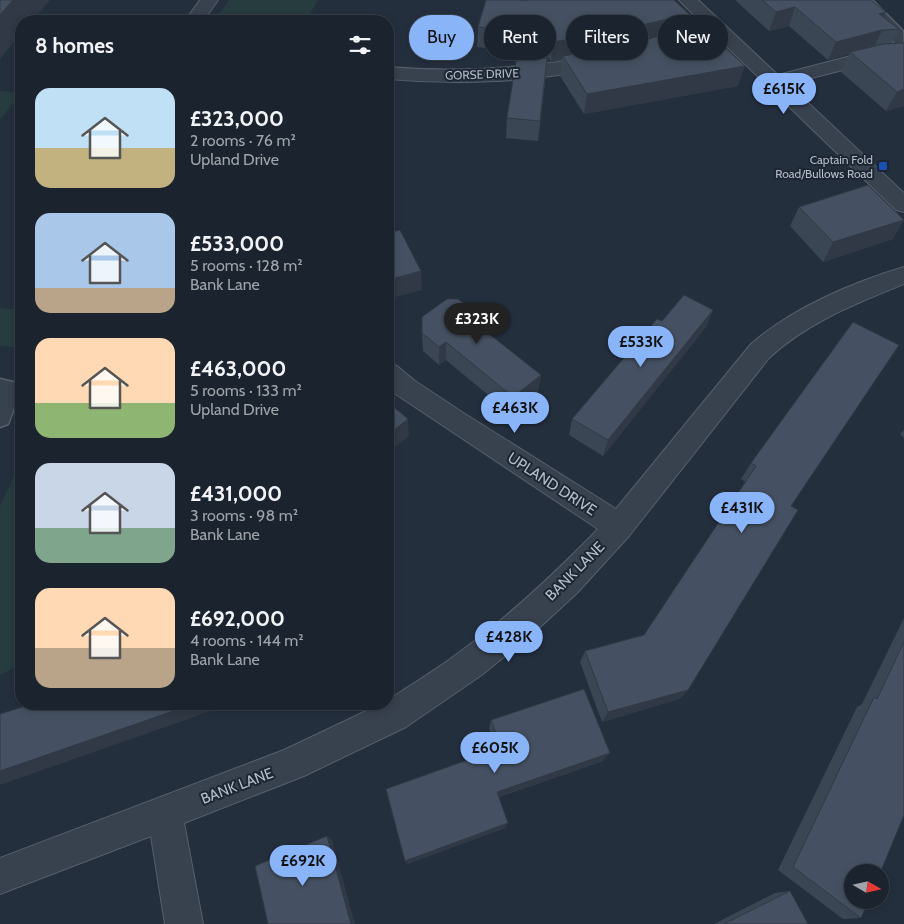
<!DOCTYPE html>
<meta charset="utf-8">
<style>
body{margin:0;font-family:Cabin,sans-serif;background:#242b36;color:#f1f3f6;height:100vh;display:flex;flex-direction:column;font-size:19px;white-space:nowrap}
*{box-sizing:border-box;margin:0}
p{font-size:16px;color:#a0a4aa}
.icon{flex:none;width:28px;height:28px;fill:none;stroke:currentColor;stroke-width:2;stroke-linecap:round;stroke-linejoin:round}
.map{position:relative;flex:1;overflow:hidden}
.drawer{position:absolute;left:15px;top:15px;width:379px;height:695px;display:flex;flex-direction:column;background:#1b232e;border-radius:20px;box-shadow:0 2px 8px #0003,0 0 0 1px #39404a}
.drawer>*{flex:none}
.top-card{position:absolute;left:409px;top:15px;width:420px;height:45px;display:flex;gap:10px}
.needle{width:32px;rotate:99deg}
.buttons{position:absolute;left:844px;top:864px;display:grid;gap:10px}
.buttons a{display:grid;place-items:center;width:45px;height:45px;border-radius:50%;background:#1b232e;box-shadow:0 2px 8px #0003,0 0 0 1px #39404a;font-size:25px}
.price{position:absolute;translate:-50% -42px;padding:0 11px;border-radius:18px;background:#8ab4f8;color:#111;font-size:16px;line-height:32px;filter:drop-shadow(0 1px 2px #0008)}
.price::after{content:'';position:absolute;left:50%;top:30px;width:15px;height:11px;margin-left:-8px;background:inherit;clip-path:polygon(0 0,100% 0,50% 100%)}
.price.selected{background:#222;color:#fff}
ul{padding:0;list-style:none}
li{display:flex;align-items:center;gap:15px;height:125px;padding:0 20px}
li span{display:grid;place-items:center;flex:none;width:140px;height:100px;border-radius:15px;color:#555}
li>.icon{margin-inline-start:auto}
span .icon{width:60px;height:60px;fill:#fffc;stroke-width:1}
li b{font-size:21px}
h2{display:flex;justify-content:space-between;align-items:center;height:60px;padding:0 20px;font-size:21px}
.chip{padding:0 18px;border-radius:22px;background:#1b232e;box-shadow:0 2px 8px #0003,0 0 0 1px #39404a;font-size:18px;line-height:45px}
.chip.selected{background:#8ab4f8;color:#111}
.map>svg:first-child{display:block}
.green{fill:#263c3f}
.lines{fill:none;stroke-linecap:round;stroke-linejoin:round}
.service-casing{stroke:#565f6c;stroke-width:3}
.minor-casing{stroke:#565f6c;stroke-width:2}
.service{fill:#38414e;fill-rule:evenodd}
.minor{fill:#38414e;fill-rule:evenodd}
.wall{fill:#3b4654}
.shaded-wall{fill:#303945}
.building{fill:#455162;stroke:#303945}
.transit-dot{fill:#1a4fb4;stroke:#1d2633;stroke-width:2}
.labels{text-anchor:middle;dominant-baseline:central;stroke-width:4;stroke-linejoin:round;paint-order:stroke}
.far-street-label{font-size:12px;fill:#b4bcc9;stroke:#1d2633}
.far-poi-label{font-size:12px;fill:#b4bcc9;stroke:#1d2633;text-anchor:end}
.street-label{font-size:15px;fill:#b4bcc9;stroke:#1d2633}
</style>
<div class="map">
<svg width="904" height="924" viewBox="0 0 904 924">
<rect width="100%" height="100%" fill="#242f3e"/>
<!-- green -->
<g class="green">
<polygon points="229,0 318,0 306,21 214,21"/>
<polygon points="0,91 21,93 0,120"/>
<polygon points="0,308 21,310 21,348 0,346"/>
<polygon points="21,460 21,665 0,675 0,506"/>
</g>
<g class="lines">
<!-- service casing -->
<g class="service-casing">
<g id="service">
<polygon points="857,0 872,0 903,31 904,57 899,55 891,35"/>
<polygon points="0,379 17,383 21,389 8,424 0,427"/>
</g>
</g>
<!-- minor casing -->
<g class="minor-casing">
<g id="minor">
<polygon points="200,0 218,0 203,21 185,21"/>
<polygon points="679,0 698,0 778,75 874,50 904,48 904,60 874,62 788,84 904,193 904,212 896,210 717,37 673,48 667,47 664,43 667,39 708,29"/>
<path d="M597,56L604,58L606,62L604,66C536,83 456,85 388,79V67C459,73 527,68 597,56Z"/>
<path d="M904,267V284C855,304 808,322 769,358L629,536L577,593L539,628L483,674L406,727L304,776L184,823L203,924H165L151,836L0,894V858L284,750L381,704H388V700C412,684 438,669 461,651C511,615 555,573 598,529L397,395L388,387V363L397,366L415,381L465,414L616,509L751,344C793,308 851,283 904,267Z"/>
</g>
</g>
<!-- service -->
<use href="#service" class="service"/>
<!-- minor -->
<use href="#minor" class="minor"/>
</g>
<!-- wall -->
<g class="wall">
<polygon points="486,0 674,0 685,29 738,86 584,114 560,76 562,60 551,62 548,57 538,141 506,138 507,118 518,61 519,52 477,47 478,27"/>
<polygon points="735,0 871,0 883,17 899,29 891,44 904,106 886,111 841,72 849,54 828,60 789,26 769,31"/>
<polygon points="799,207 893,239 823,262 790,226"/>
<polygon points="713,310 706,327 603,456 569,435 572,419 662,321"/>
<polygon points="853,322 791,506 688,690 679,699 602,722 580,662 585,651 644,635 746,482 741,479 751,463"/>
<polygon points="481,327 541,375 538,392 511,414 446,360 439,365 423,351 422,333"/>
<polygon points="904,430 904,438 900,434"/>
<polygon points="904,618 904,815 861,918 843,919 778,870 857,707 862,704"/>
<polygon points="491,720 603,761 499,797 505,828 407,864 496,750 489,729"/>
<polygon points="790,891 808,924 714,924 775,893"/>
</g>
<!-- shaded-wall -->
<g class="shaded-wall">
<polygon points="13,0 50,0 32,21 21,21 21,34 0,59 0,15"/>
<polygon points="795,7 789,26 769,31 776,12"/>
<polygon points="886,12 877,30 879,14"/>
<polygon points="689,14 684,33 601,54 563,56 562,60 551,62 553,42"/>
<polygon points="882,30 874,48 850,52 849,54 828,60 836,42"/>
<polygon points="745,66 738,86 584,114 587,94"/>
<polygon points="904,89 904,106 886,111 897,92"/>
<polygon points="904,220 893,239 823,262 833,242"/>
<polygon points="421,271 422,290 388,299 388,280"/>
<polygon points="713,310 706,327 603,456 608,440"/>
<polygon points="481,317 480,335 474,322"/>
<polygon points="446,342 446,360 439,365 439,347"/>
<polygon points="541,375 538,392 511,414 513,397"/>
<polygon points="408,419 409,436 388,453 388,435"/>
<polygon points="688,690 679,699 602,722 608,712"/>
<polygon points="194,704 231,704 0,785 0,771"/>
<polygon points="610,753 603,761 495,798 497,792"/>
<polygon points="508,823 505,828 407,864 405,861"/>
<polygon points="327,836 332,840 355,924 351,924"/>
</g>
<!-- building -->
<g class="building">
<polygon points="0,0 13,0 0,15"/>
<polygon points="486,0 519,0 527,1 527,0 674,0 689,14 604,34 553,42 550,37 549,43 519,46 522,32 478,27"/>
<polygon points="762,0 871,0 886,12 879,14 899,29 882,30 836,42 795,7 776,12"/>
<polygon points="701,25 745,66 587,94 563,56 618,47"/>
<polygon points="904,43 904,89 897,92 850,52 884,44"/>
<polygon points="547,58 540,121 507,118 516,61"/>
<polygon points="868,185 904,220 833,242 799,207"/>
<polygon points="400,230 421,271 388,280 388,233"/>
<polygon points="684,295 713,310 608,440 572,419 657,319 662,321"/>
<polygon points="447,299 458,299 481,317 474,322 541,375 513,397 446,342 439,347 422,333 422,317"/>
<polygon points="853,322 899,345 791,506 798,510 688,690 608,712 585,651 644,635 756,466 751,463"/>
<polygon points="388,402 408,419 388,435"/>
<polygon points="904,642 904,815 880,873 852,872 852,900 869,900 861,918 793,867 874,697 877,699"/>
<polygon points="584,689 610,753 497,792 508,823 405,861 386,789 501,748 491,720"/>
<polygon points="32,704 194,704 0,771 0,714"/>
<polygon points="327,836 351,924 268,924 255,866"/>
<polygon points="790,891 808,924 724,924"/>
</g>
<!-- markers -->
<rect class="transit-dot" x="878" y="161" width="10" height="10" rx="2.5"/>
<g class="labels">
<!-- far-street labels -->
<g class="far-street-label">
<text transform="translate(482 74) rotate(-2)">GORSE DRIVE</text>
</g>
<!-- far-poi labels -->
<g class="far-poi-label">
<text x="873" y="159">Captain Fold<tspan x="873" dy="14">Road/Bullows Road</tspan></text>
</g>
<!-- street labels -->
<g class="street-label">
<text transform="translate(552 484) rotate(33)">UPLAND DRIVE</text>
<text transform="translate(575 571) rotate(-45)">BANK LANE</text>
<text transform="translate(237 786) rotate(-21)">BANK LANE</text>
</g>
</g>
</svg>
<div class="buttons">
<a><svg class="needle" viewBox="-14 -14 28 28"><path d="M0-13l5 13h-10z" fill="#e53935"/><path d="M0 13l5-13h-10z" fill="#a0a4aa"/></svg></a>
</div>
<b class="price" style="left:784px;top:115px">£615K</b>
<b class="price selected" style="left:477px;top:345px">£323K</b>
<b class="price" style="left:641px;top:368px">£533K</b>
<b class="price" style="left:515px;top:434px">£463K</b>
<b class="price" style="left:742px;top:534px">£431K</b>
<b class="price" style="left:509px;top:663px">£428K</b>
<b class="price" style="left:495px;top:774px">£605K</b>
<b class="price" style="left:303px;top:887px">£692K</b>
<div class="top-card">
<a class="chip selected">Buy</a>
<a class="chip">Rent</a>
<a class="chip">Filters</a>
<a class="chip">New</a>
</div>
<section class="drawer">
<h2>8 homes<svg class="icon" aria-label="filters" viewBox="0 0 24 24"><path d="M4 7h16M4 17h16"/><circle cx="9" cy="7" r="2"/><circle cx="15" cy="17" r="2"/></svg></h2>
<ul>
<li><span style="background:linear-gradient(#bfe0f5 60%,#c2b280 0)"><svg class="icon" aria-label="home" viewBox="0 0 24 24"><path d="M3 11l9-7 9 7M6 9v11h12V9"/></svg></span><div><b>£323,000</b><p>2 rooms · 76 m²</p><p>Upland Drive</p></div></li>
<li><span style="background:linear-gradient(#a9c7e8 75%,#b9a48a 0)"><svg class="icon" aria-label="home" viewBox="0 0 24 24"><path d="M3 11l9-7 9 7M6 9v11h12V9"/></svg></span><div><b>£533,000</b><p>5 rooms · 128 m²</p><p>Bank Lane</p></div></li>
<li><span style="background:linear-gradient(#ffd9b3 65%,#8fb573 0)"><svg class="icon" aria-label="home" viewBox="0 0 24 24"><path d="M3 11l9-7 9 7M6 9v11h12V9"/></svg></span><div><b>£463,000</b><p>5 rooms · 133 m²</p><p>Upland Drive</p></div></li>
<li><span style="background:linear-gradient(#c9d6e8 65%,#7fa58c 0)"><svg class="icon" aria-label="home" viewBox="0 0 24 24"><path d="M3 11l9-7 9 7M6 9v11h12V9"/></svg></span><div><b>£431,000</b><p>3 rooms · 98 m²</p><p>Bank Lane</p></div></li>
<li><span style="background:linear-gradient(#ffd9b3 60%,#b9a48a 0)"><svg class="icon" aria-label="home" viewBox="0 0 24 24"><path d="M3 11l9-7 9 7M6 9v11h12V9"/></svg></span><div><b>£692,000</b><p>4 rooms · 144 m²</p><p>Bank Lane</p></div></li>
</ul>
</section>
</div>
